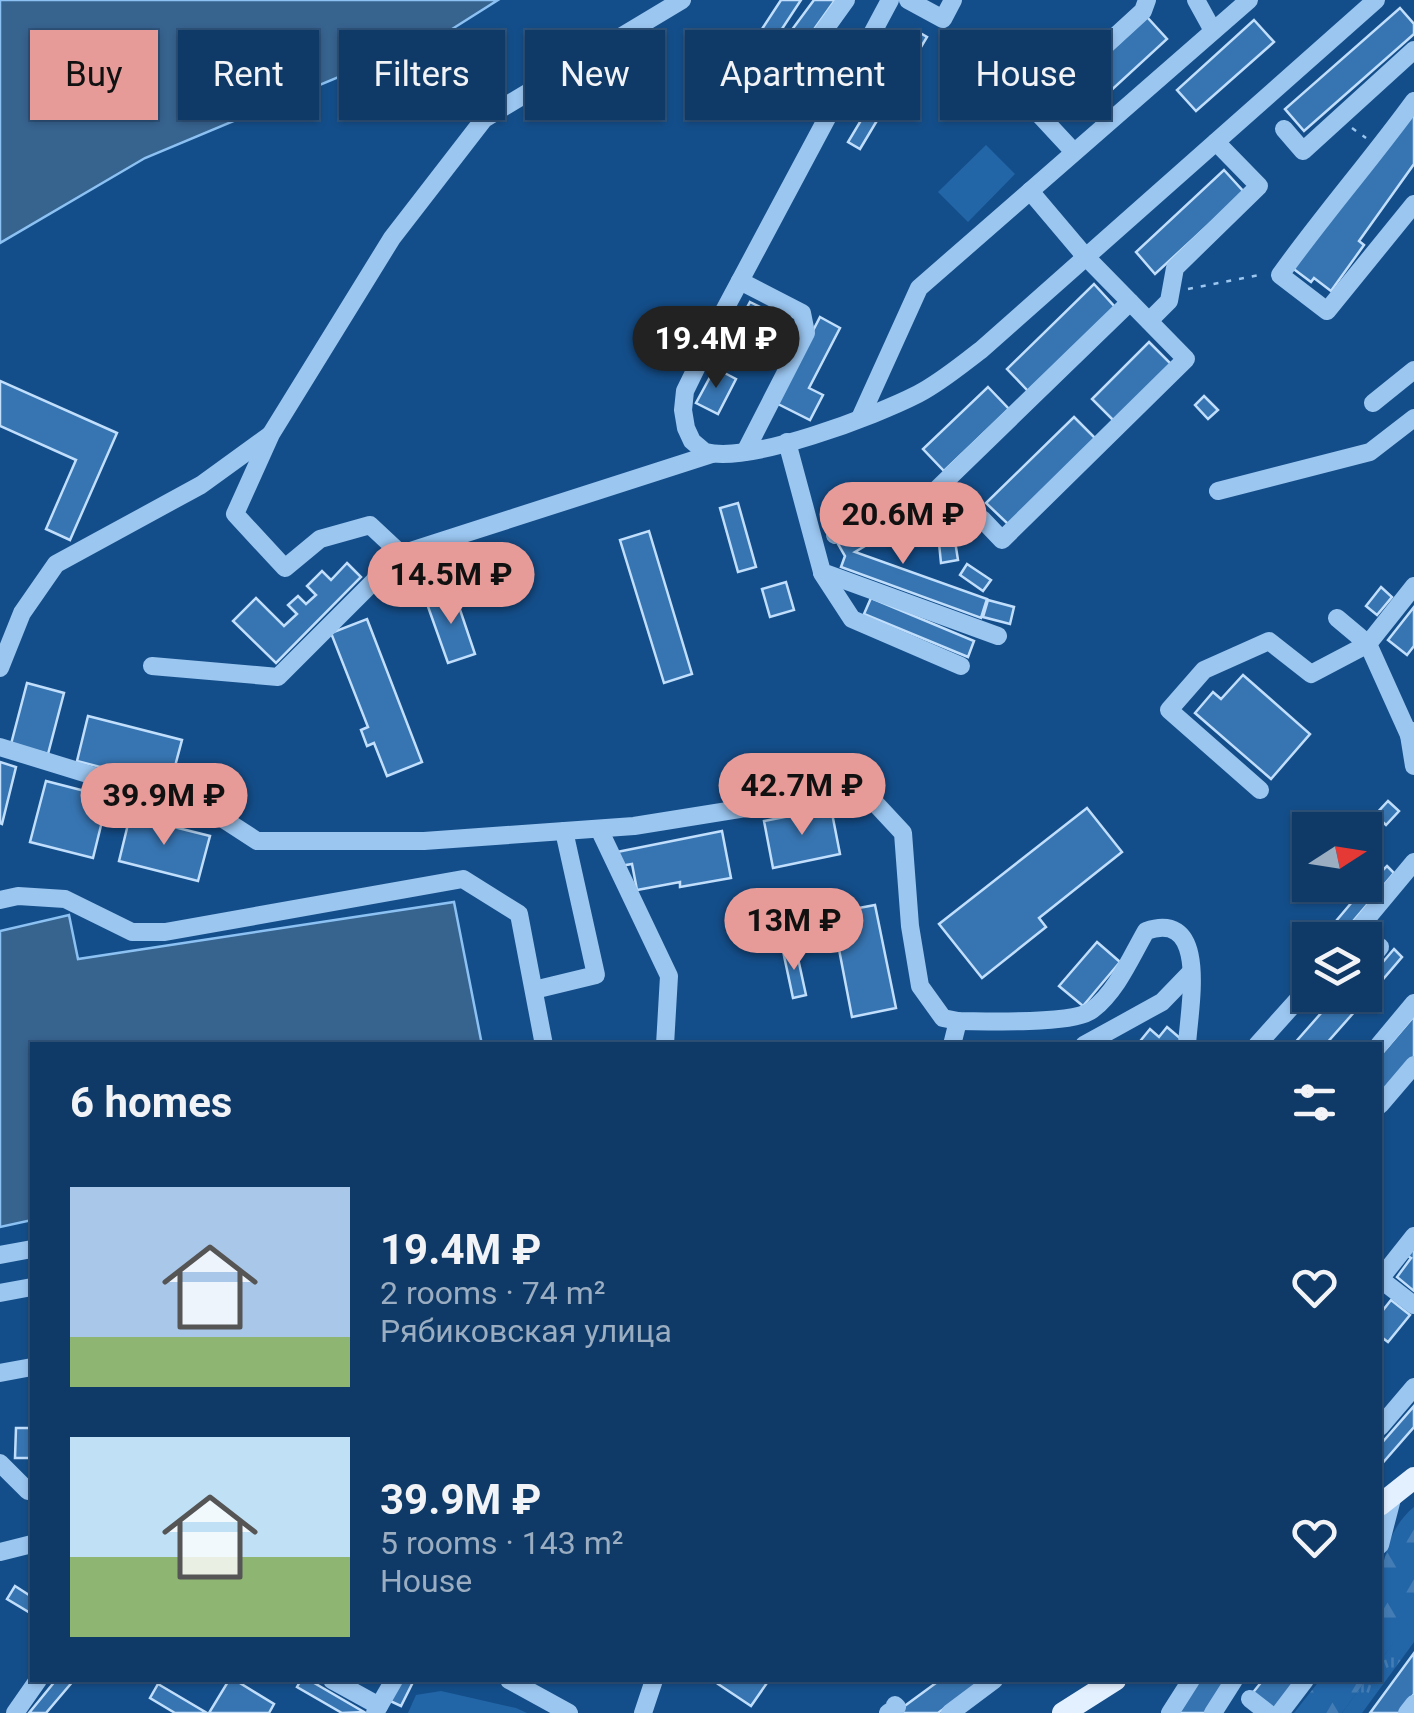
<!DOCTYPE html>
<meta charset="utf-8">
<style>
body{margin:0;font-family:Roboto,sans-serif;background:#18416e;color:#f1f3f6;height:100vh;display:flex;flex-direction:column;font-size:38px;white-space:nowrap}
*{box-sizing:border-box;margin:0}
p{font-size:32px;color:#9badc0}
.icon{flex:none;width:55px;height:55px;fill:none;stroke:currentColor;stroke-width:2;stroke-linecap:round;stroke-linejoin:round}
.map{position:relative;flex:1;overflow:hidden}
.drawer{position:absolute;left:30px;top:1042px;width:1352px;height:640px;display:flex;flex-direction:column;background:#0f3a68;border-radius:0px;box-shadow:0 2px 8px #0004,0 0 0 2px #2f547c}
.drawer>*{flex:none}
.hud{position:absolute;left:30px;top:30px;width:1355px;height:90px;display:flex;gap:20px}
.needle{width:65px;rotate:78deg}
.fabs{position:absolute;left:1292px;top:812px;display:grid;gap:20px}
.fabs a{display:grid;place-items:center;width:90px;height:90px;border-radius:0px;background:#0f3a68;box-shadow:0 2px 8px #0004,0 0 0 2px #2f547c;font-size:50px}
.price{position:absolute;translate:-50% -85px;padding:0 22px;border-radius:35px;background:#e69b98;color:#111;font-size:32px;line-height:65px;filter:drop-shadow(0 2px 5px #0008)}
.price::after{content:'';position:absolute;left:50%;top:60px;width:30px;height:22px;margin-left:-15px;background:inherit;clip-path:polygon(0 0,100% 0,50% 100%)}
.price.current{background:#222;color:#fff}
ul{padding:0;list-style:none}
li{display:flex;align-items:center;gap:30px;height:250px;padding:0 40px}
li span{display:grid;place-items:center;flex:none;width:280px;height:200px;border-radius:0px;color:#555}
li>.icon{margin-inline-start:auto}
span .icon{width:120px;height:120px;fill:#fffc;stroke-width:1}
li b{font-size:42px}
h2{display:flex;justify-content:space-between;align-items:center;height:120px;padding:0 40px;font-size:42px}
.tag{padding:0 35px;border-radius:0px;background:#0f3a68;box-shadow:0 2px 8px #0004,0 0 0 2px #2f547c;font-size:35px;line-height:90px}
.tag.current{background:#e69b98;color:#111}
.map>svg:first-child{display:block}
.grass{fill:url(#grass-tufts)}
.forest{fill:url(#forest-firs)}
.park{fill:#2366a8}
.water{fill:#37638f;stroke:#8cc2f3;stroke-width:2.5}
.building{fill:#3775b2;stroke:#c1dffc;stroke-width:2.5}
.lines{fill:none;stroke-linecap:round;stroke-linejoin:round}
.path{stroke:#9bc6f0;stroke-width:2.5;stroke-dasharray:5 8;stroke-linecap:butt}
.minor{stroke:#9bc6f0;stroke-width:18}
.major{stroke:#e3f0ff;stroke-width:22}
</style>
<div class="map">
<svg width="1414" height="1713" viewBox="0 0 1414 1713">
<defs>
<pattern id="grass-tufts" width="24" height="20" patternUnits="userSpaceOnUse" patternTransform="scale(2.5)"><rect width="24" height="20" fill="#2366a8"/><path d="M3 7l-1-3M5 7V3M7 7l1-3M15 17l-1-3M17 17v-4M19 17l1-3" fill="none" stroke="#447db5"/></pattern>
<pattern id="forest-firs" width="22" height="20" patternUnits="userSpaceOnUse" patternTransform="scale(2.5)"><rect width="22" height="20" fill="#2366a8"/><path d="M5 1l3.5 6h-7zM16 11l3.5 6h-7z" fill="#447db5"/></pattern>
</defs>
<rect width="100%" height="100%" fill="#144e8a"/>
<!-- grass -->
<polygon class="grass" points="1414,1614 1414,1642 1362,1713 1342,1713 1366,1680 1380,1680 1380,1661"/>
<!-- forest -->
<g class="forest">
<path d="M1414,1507V1615L1380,1661C1380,1611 1372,1541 1414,1507Z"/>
<polygon points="1320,1680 1366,1680 1342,1713 1294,1713"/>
</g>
<!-- park -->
<g class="park">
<polygon points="986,145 1015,174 968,222 938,192"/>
<polygon points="441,1691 516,1708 527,1713 408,1713 416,1695"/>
</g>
<!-- water -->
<g class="water">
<polygon points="0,0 498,0 449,31 145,158 0,243"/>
<polygon points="454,902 482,1045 32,1045 32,1220 0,1227 0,931 69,915 78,959"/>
</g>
<!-- building -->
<g class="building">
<polygon points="781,0 801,0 776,38 762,29"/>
<polygon points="814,0 835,0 805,42 791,31"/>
<polygon points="1400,8 1414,24 1414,34 1304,131 1285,109"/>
<polygon points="1147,17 1167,39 1080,119 1060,97"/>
<polygon points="1254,20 1274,42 1196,111 1177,90"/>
<polygon points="915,30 927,37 860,149 848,142"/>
<polygon points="1414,107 1414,164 1359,241 1364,245 1331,291 1314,278 1311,282 1291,267"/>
<polygon points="1224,170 1244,192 1155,274 1136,252"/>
<polygon points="1094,284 1115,307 1028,391 1007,369"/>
<polygon points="750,302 772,313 753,348 731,337"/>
<polygon points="820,317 840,328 809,388 823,395 810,420 776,403"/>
<polygon points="1149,342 1171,364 1114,421 1092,399"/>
<polygon points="715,368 736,379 718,414 696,403"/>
<polygon points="0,381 117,433 70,540 46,529 76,460 0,426"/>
<polygon points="988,387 1009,409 944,471 923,449"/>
<polygon points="1204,396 1218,410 1208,419 1195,405"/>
<polygon points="1074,417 1096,439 1009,525 986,503"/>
<polygon points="738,503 756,567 738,572 720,508"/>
<polygon points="903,503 912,518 855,552 987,599 981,618 841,567 845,556 838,544"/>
<polygon points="649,531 692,674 664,683 620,540"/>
<polygon points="955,541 958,560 941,563 939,543"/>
<polygon points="347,563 361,577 276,663 233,621 256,598 284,626 297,614 288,605 298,596 306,604 316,595 307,586 322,571 331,580"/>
<polygon points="967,564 991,580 983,591 960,575"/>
<polygon points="786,582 794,610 770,617 762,589"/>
<polygon points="1381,587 1392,597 1377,615 1366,606"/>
<polygon points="454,592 475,654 448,663 426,601"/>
<polygon points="871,598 974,641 968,657 864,614"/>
<polygon points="988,600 1014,607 1010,624 983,617"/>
<polygon points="1414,607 1414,646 1407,655 1388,640"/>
<polygon points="367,619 422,762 387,776 374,743 367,746 361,730 368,727 331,633"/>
<polygon points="1243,675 1310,734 1271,779 1195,713 1213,692 1221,699"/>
<polygon points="27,683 64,693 48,754 11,744"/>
<polygon points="88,716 182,740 170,785 77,761"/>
<polygon points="0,762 16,767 2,824 0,823"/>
<polygon points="46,781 108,797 93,858 30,842"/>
<polygon points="1388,801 1399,811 1386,825 1375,815"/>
<polygon points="831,808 840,854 773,868 764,821"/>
<polygon points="1087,808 1122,852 1039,918 1046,927 982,978 939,924"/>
<polygon points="130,816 210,836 198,881 119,861"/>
<polygon points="722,831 731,878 680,887 680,882 637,890 632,864 620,866 617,852"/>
<polygon points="1387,866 1394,873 1337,940 1312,940 1326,923 1329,925 1336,921 1379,870 1381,872"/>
<polygon points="875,905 896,1008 852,1017 832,913"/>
<polygon points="1097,942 1120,962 1083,1006 1059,986"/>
<polygon points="796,949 806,995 793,998 783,951"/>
<polygon points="1394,949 1402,957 1361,1005 1352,998 1365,995 1365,983"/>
<polygon points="1337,995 1356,1010 1325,1045 1293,1045"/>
<polygon points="1414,1016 1414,1057 1380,1098 1380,1056"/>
<polygon points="1167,1027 1181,1039 1176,1045 1137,1045 1150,1029 1159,1037"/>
<polygon points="1414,1242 1414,1291 1397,1277 1411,1258 1405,1254"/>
<polygon points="1391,1300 1410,1315 1388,1342 1380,1336 1380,1314"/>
<polygon points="1414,1406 1414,1427 1380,1466 1380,1445"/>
<polygon points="16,1428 32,1428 32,1458 15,1458"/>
<polygon points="15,1586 32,1597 32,1614 7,1599"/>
<polygon points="1414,1653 1414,1694 1400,1713 1370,1713"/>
<polygon points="56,1680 74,1680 46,1713 29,1713"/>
<polygon points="229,1680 235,1680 274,1704 269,1713 209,1713"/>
<polygon points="301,1680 309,1680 364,1712 342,1713 297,1687"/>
<polygon points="401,1680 414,1680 401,1706 390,1701"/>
<polygon points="721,1680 769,1680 751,1706 718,1684"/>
<polygon points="940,1680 983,1680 938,1713 895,1713"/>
<polygon points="1197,1680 1228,1680 1207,1713 1177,1713"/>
<polygon points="1263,1680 1298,1680 1273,1712 1251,1695"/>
<polygon points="158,1684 207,1713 175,1713 150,1698"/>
</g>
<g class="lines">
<!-- path -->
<g class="path">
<polyline points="1352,128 1366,138"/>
<polyline points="1188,289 1264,274"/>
</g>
<!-- minor -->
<g class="minor">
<polyline points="682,0 484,119 392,238 271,434 235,514 285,568 320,539 370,525 401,554 712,454"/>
<path d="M890,0L725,309L685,391L683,410L686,428L692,441L705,452C750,464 875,416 918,394C941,382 961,365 981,350L1376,0"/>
<polyline points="908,0 943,19 953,0"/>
<polyline points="1196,0 1212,29"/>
<polyline points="795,71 846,0"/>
<path d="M1414,101C1371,160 1323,215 1280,275L1327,311L1414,204"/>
<polyline points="1284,129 1303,151 1414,50"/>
<polyline points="1074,152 1035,110 1143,11 1147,0"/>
<polyline points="740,281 802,313 806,333 745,452"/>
<polyline points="1149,321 1169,301 1175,268 1259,186 1216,142"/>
<polyline points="1373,403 1414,370"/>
<polyline points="861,416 919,288 1249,0"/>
<polyline points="787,442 822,572 998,636"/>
<polyline points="1218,491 1370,452 1414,418"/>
<polyline points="982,519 1002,540 1186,359 1085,256 1030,191"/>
<polyline points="835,535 897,497 930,496 1130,302"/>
<polyline points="822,573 852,619 961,666"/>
<polyline points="152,666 278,677 401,554"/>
<polyline points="0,668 22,613 56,564 201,485 270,435"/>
<polyline points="1414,731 1409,735 1414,766"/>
<polyline points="1409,735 1368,644 1414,586"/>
<path d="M0,747L214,813L257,841H424L634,826L852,791L876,804L903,833L910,926L920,986L943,1018L958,1021C986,1021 1073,1025 1092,1010C1117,991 1131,957 1146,931C1210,909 1189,1008 1187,1045"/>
<polyline points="1260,790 1169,710 1204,670 1269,641 1311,674 1368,644 1337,618"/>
<polyline points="599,829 669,976 665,1045"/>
<polyline points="0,900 18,896 65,899 132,932 165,932 463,879 519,914 544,1045"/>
<polyline points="1349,940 1414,862"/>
<polyline points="1310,956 1299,947 1312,931"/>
<polyline points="1365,965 1380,947"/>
<polyline points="534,990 596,975 564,831"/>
<polyline points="952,1045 958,1021"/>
<polyline points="1084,1045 1162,1002 1191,972"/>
<polyline points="1257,1045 1310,986"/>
<polyline points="1379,1045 1414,1003"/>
<polyline points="1380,1105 1414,1065"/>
<polyline points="1414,1236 1380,1279 1414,1305"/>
<polyline points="0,1255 32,1249"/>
<polyline points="0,1293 32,1287"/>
<polyline points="0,1373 32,1367"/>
<polyline points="1380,1427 1414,1387"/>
<polyline points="0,1463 28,1491 32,1491"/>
<polyline points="1380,1545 1393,1495"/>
<polyline points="0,1552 32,1544"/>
<polyline points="332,1680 379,1706"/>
<polyline points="509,1680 569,1713"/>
<polyline points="1250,1699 1268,1713"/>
<polyline points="15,1713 38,1680"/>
<polyline points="375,1713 394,1680"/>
<polyline points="643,1713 654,1680"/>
<polyline points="888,1713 897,1707 895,1705"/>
<polyline points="950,1713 994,1680"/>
<polyline points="1170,1713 1191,1680"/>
<polyline points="1213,1713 1234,1680"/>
<polyline points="1280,1713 1305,1680"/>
<polyline points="1407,1713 1414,1704"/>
</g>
<!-- major -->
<g class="major">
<polyline points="1380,1505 1414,1478"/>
<polyline points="1063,1713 1115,1680"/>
</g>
</g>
</svg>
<div class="fabs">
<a><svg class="needle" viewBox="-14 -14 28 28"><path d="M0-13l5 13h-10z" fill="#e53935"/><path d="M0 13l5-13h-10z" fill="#9badc0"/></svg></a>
<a><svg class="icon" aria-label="layers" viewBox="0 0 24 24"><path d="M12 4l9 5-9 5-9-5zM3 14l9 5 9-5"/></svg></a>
</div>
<b class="price current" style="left:716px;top:391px">19.4M ₽</b>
<b class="price" style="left:903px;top:567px">20.6M ₽</b>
<b class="price" style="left:451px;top:627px">14.5M ₽</b>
<b class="price" style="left:802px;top:838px">42.7M ₽</b>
<b class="price" style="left:164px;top:848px">39.9M ₽</b>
<b class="price" style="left:794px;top:973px">13M ₽</b>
<div class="hud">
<a class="tag current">Buy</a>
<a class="tag">Rent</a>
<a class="tag">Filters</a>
<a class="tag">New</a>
<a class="tag">Apartment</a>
<a class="tag">House</a>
</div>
<section class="drawer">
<h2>6 homes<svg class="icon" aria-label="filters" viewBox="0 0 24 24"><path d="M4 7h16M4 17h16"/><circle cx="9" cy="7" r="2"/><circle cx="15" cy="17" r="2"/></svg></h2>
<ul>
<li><span style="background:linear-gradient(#a9c7e8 75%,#8fb573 0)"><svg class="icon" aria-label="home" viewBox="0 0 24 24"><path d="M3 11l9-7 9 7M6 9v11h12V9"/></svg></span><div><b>19.4M ₽</b><p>2 rooms · 74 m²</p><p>Рябиковская улица</p></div><svg class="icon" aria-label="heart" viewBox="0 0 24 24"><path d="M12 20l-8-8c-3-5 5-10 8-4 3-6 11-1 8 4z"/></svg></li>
<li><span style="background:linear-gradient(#bfe0f5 60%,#8fb573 0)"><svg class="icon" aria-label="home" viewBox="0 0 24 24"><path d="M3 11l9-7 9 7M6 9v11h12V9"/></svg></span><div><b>39.9M ₽</b><p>5 rooms · 143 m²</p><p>House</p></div><svg class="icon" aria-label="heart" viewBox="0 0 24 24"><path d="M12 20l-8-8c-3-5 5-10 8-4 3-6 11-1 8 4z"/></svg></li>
</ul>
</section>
</div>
